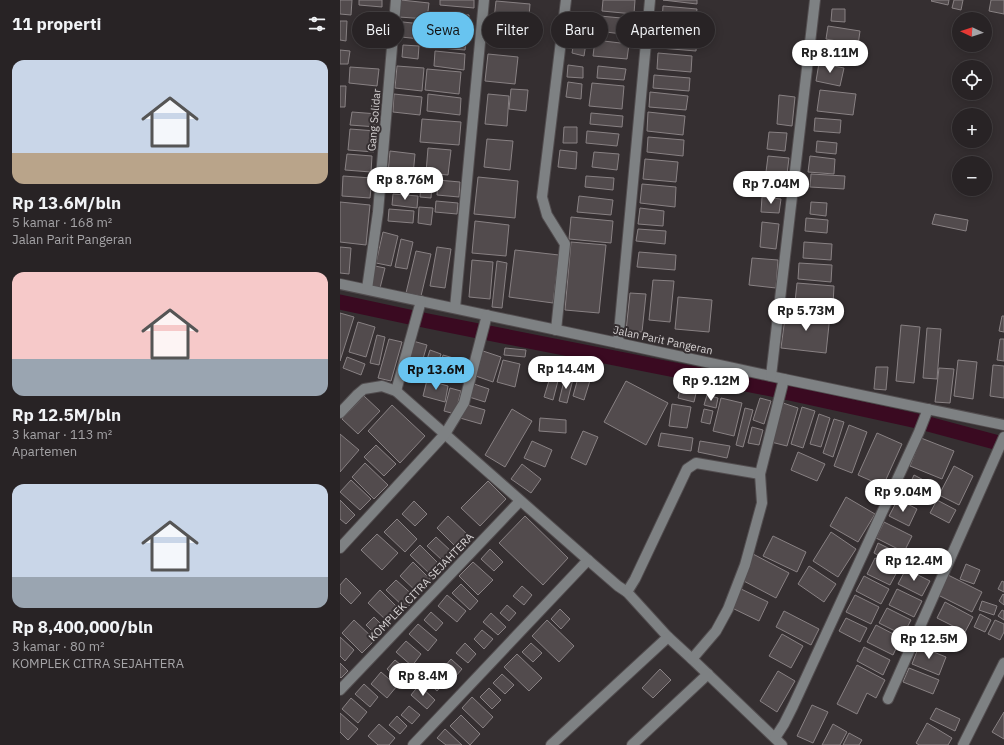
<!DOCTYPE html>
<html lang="id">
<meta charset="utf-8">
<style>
body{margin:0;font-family:"IBM Plex Sans",sans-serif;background:#342f32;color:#f1f3f6;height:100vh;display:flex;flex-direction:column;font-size:15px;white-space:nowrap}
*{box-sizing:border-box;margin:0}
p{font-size:13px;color:#a5a4a7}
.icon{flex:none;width:22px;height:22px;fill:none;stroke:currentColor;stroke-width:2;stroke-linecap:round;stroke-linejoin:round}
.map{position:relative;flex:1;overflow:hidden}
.details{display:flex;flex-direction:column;background:#282325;width:340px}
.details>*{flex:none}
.top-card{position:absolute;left:12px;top:12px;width:380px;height:36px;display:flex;gap:8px}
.needle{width:26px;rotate:274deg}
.fabs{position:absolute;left:612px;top:12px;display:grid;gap:8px}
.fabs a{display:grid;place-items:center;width:40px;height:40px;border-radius:50%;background:#282325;box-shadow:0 2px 10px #0003,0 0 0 1px #444042;font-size:20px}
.price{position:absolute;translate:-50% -34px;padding:0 9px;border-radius:14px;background:#fff;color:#222;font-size:13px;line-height:26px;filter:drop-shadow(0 1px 2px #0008)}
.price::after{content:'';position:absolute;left:50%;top:24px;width:12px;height:9px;margin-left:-6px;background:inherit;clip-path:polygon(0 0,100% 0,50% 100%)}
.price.selected{background:#68c4f0;color:#111}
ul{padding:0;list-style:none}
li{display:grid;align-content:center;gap:8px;height:212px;padding:0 12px}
li span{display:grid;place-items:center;height:124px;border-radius:12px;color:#555}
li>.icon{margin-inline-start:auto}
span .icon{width:72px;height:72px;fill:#fffc;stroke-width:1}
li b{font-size:17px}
h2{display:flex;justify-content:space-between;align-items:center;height:48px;padding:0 12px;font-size:17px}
.chip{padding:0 14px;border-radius:18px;background:#282325;box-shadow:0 2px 10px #0003,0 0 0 1px #444042;font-size:14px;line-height:36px}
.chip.selected{background:#68c4f0;color:#111}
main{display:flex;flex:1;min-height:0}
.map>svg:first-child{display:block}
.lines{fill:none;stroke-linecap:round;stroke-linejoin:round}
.canal{stroke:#3a0a21;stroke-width:15}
.building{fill:#524b4d;stroke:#888183}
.minor-casing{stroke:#524d4f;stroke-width:12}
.minor{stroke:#7e8183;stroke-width:10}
.labels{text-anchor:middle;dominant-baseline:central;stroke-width:4;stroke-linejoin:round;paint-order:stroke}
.street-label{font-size:11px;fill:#d8d4d5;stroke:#352f31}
</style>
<main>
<section class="details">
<h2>11 properti<svg class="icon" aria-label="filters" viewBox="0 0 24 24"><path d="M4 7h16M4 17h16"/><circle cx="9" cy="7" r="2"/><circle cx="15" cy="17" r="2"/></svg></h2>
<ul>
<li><span style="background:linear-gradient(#c9d6e8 75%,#b9a48a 0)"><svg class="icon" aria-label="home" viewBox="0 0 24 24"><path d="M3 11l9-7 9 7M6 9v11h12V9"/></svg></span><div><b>Rp 13.6M/bln</b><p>5 kamar · 168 m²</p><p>Jalan Parit Pangeran</p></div></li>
<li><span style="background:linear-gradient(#f6c9c9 70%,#9aa5b1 0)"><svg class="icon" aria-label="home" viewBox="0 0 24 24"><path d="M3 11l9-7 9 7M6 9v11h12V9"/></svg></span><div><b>Rp 12.5M/bln</b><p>3 kamar · 113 m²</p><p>Apartemen</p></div></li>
<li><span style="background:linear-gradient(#c9d6e8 75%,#9aa5b1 0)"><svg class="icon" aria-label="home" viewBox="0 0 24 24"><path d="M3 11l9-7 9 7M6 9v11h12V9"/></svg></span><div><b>Rp 8,400,000/bln</b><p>3 kamar · 80 m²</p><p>KOMPLEK CITRA SEJAHTERA</p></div></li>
</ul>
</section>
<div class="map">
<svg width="664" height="745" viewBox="0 0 664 745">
<rect width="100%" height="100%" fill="#352f31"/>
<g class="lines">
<!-- canal -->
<polyline class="canal" points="0,302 88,321 431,389 577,421 655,442"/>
</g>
<!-- building -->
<g class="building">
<polygon points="0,0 12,0 11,15 0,14"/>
<polygon points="19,0 42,0 42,7 19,5"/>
<polygon points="61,0 89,3 87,19 59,17"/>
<polygon points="100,0 134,0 134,8 100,5"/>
<polygon points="263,0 295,0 294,14 262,11"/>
<polygon points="323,0 357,0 357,4"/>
<polygon points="592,0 609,0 608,5 591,1"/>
<polygon points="614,0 623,0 621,10 612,8"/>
<polygon points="651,0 664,0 664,14 649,11"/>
<polygon points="156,1 190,4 187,42 152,38"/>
<polygon points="323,6 357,9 355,25 322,22"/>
<polygon points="492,9 505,9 505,22 491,21"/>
<polygon points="107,13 129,15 128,27 106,25"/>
<polygon points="260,16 292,19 290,35 258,31"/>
<polygon points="234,20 247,22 246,36 232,35"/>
<polygon points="0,21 7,21 6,41 0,40"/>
<polygon points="63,22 91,25 90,40 61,37"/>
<polygon points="488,26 520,31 518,45 486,39"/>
<polygon points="322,28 357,31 356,51 320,48"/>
<polygon points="103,30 127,32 125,50 101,48"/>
<polygon points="255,40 289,44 287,59 253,56"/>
<polygon points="234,41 246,43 244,56 232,53"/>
<polygon points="63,45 79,46 78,59 62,57"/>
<polygon points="483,47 505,50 503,63 481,60"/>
<polygon points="0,50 10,51 8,64 0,64"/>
<polygon points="95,51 125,54 124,70 94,66"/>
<polygon points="318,53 352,56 351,72 317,69"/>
<polygon points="148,54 178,57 175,84 145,81"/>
<polygon points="479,63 504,68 500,86 476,81"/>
<polygon points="228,65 243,67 243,78 227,77"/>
<polygon points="57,66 84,68 82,91 55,88"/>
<polygon points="258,66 286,69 284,80 257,78"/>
<polygon points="10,67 39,69 37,86 9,83"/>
<polygon points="87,69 121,72 119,94 85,90"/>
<polygon points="314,75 350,78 349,91 313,88"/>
<polygon points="228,82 242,84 241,99 226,97"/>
<polygon points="252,83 284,86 282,109 249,106"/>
<polygon points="0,86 6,86 5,107 0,107"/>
<polygon points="171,89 188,90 186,111 169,109"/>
<polygon points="480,90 516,94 513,115 477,111"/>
<polygon points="310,92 348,96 346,110 309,107"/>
<polygon points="54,94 82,97 80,115 53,112"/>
<polygon points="88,94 121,98 120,115 87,111"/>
<polygon points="148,94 169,96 167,126 145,124"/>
<polygon points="439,95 455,97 452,126 437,124"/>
<polygon points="12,112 38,114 37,127 10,125"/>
<polygon points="308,112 345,116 343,135 307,131"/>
<polygon points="251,113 283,116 282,127 250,124"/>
<polygon points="475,118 501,120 500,133 474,131"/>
<polygon points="82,119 121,122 119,145 80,142"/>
<polygon points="224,127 237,127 237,143 223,143"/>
<polygon points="10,129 36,131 34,152 8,150"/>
<polygon points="247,131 279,134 277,146 246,143"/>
<polygon points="429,132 447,133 445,151 427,149"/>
<polygon points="308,137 344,140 343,156 307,152"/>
<polygon points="147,139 173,141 170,170 144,167"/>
<polygon points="477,141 497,143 496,154 476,152"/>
<polygon points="88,148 111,150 108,175 86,173"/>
<polygon points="220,150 237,152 236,169 218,167"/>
<polygon points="50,151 75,154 73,175 48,173"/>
<polygon points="254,152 279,154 277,170 252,167"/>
<polygon points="7,154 32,156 31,172 5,170"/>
<polygon points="428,156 449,158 447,174 426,172"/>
<polygon points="470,156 495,159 494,174 468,172"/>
<polygon points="305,159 338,162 336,182 303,179"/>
<polygon points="471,174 505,176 504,189 470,187"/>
<polygon points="3,176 32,178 30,198 2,196"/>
<polygon points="50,176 74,178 73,189 49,187"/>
<polygon points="246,176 274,178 273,190 245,187"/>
<polygon points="138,177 178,181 175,218 134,214"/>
<polygon points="98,180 120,182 119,197 97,195"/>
<polygon points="424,181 442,182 441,193 423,191"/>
<polygon points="302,184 336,187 335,207 300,203"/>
<polygon points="81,185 92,186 91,198 80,197"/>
<polygon points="53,194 78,196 77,208 52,205"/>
<polygon points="239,196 273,200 271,215 237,212"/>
<polygon points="422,197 441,199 439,213 421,212"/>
<polygon points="96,201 118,203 117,214 95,212"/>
<polygon points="0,202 30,205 26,245 0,242"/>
<polygon points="471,202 487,203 486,216 470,214"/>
<polygon points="79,207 93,208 91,225 78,223"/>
<polygon points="300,208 324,211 323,226 298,224"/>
<polygon points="49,209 74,211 73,223 48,221"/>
<polygon points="595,214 628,220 626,231 592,224"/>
<polygon points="231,217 273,221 271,243 229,239"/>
<polygon points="466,218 488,220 487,233 465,231"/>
<polygon points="135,221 169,225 166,256 132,253"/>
<polygon points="422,222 439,224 436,249 420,247"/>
<polygon points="298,229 326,231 325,244 296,241"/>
<polygon points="43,232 58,236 51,266 36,263"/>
<polygon points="61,239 73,242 67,269 55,267"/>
<polygon points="231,242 266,245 259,313 225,310"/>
<polygon points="464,242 492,244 491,260 463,258"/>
<polygon points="0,247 11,248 9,274 0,273"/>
<polygon points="97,247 111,249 105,288 90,286"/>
<polygon points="175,250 219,255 213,303 169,297"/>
<polygon points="76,251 91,254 81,296 66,293"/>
<polygon points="299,252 336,255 335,270 297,267"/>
<polygon points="412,258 438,260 436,288 409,285"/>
<polygon points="132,260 153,262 150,299 129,297"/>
<polygon points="157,261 167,263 162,308 152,307"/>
<polygon points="459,263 492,265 491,282 458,279"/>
<polygon points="35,266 45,268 40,288 30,285"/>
<polygon points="313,280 334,281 330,322 309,320"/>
<polygon points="457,283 494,286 493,305 455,302"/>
<polygon points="290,293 306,294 302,332 286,331"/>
<polygon points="338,297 372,300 369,332 335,329"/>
<polygon points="446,310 490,315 486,353 441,348"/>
<polygon points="0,313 14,317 0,361"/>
<polygon points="662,316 664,316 664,332 659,331"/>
<polygon points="18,322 35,327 26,357 9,352"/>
<polygon points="561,325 580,327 574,383 556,381"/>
<polygon points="587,328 601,329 597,379 583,378"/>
<polygon points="37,335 45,337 39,365 30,363"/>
<polygon points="49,339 62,342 51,381 38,378"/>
<polygon points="660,339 664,339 664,361 657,360"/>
<polygon points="73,341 87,345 78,376 64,371"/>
<polygon points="165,348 186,350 185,357 164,355"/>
<polygon points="90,350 101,354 94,375 83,372"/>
<polygon points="140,350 161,357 153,382 133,375"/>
<polygon points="103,355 117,359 111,382 97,378"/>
<polygon points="7,357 25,364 21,375 3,368"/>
<polygon points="120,358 130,361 123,381 114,378"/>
<polygon points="163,360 180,364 175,387 157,382"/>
<polygon points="618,360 637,362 633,399 614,396"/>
<polygon points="653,365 664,366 664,398 650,396"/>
<polygon points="536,367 548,367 546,390 534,389"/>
<polygon points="599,368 614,369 610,403 595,402"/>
<polygon points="212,371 220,373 213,400 204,397"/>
<polygon points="240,371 252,374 244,400 233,396"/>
<polygon points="225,377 233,379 227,403 219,401"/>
<polygon points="87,380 108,386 105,402 83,396"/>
<polygon points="286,381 328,403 306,445 264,422"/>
<polygon points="131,383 149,389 145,402 126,396"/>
<polygon points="341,385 357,389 354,402 338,398"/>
<polygon points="110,388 121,391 115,414 104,411"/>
<polygon points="367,395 378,398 376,408 364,405"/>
<polygon points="24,396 40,411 18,434 2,419"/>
<polygon points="381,398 402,403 394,436 373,431"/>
<polygon points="420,398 431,401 424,424 413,420"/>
<polygon points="443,403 458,408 447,446 431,442"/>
<polygon points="124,404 145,410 141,424 120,418"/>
<polygon points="332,404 351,407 347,428 329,426"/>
<polygon points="52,405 85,436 60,463 28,431"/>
<polygon points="462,407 475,411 463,448 451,444"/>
<polygon points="405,408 413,410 403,447 396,445"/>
<polygon points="172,409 192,421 165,467 145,455"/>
<polygon points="364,409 373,411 370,424 361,422"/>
<polygon points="479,414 490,418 481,447 470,444"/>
<polygon points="200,418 226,420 226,433 199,431"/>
<polygon points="494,419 504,422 493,457 483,453"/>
<polygon points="509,425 527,432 512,473 494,466"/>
<polygon points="412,427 423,430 419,445 408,443"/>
<polygon points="243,431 258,437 246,465 231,458"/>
<polygon points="321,433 353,438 351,451 318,446"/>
<polygon points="537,433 562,444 543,486 518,475"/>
<polygon points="0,434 19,450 0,472"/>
<polygon points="581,438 614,451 602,479 570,466"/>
<polygon points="192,441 212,450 205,467 184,458"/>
<polygon points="360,441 390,446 387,458 358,452"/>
<polygon points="36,445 56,464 44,476 24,457"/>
<polygon points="458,452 485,464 477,481 451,470"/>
<polygon points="25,463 48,485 34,499 12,477"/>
<polygon points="182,464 201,479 191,493 171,479"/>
<polygon points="614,466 633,476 619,505 599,495"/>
<polygon points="574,475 595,486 588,501 567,490"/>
<polygon points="11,480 31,499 20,510 0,492"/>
<polygon points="148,481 166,499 140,526 121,508"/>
<polygon points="506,497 535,514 518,542 490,526"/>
<polygon points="558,499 577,509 569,526 549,516"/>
<polygon points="0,500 15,515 6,524 0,519"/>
<polygon points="597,500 616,510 609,523 590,513"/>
<polygon points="74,501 87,514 75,526 62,514"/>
<polygon points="108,516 129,536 118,549 97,528"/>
<polygon points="185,516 228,558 203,585 159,543"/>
<polygon points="57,519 77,539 65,552 44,532"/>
<polygon points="544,522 572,536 564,552 536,538"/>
<polygon points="491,532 516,549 498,577 473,561"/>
<polygon points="37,534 58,553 42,570 21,550"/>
<polygon points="433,536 466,552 457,572 423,556"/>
<polygon points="96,537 112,552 103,561 87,546"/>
<polygon points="538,543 562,555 557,565 534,553"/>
<polygon points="80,545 100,565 91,575 70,555"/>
<polygon points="150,549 163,562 154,571 141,559"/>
<polygon points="413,554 449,573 436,598 400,579"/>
<polygon points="535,558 558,570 550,585 527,574"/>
<polygon points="73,562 91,580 78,593 60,576"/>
<polygon points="133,562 153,580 138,595 119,576"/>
<polygon points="626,564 640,570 634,584 620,579"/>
<polygon points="469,566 496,584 484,602 458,584"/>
<polygon points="566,569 590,581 582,596 558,584"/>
<polygon points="608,575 642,592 632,612 598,595"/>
<polygon points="524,576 549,589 541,604 516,591"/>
<polygon points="6,578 21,593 11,604 0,593 0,585"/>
<polygon points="56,580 76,598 66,609 46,590"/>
<polygon points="662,581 664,582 664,592 658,589"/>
<polygon points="121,584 138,601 130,610 112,593"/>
<polygon points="182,586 192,595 184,605 173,596"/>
<polygon points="399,588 428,602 419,621 390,607"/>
<polygon points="557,589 582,601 574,617 549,605"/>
<polygon points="40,590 59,609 47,621 28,603"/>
<polygon points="663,594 664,595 664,605 659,601"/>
<polygon points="107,595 126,611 117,622 98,606"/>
<polygon points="515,595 539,607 531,624 506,612"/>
<polygon points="642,601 657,606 654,615 639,610"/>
<polygon points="605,602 633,617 625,632 597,618"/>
<polygon points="167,605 176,613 169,621 160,613"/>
<polygon points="547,608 571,620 563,635 539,623"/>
<polygon points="220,609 230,619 221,629 211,619"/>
<polygon points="662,610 664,611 664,620 658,616"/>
<polygon points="444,611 479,629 471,645 436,627"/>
<polygon points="91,612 103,623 96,631 84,620"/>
<polygon points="151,613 166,627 158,635 143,622"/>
<polygon points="640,614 651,620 645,632 634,627"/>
<polygon points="34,617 45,628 37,636 26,625"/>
<polygon points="506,618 527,628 520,642 499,631"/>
<polygon points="14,620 35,640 22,653 2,633"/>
<polygon points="207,620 234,646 219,662 192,636"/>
<polygon points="655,620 664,624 664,632 660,640 648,634"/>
<polygon points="78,624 97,640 88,651 69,634"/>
<polygon points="536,625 561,638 553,655 527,642"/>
<polygon points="142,630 153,639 144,649 134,639"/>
<polygon points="442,634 463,646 451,668 429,656"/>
<polygon points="0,637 14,650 5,661 0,656"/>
<polygon points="66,641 81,654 72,666 56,652"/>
<polygon points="125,643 136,654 128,663 116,653"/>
<polygon points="191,643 202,653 193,662 182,652"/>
<polygon points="579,646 606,657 599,675 572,664"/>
<polygon points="524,647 550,660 543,675 517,661"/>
<polygon points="177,654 202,678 189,691 164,667"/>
<polygon points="111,659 122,669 116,676 105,666"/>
<polygon points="55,660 67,670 59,680 47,669"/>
<polygon points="0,663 8,671 1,678 0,677"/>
<polygon points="517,665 545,680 536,698 527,693 517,714 497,704"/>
<polygon points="94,667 108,679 97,691 83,678"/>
<polygon points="569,668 599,680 593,694 563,682"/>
<polygon points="320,669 331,680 313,698 302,688"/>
<polygon points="438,671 455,681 437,712 420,701"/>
<polygon points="41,672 57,686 47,698 31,684"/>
<polygon points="162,674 174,685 165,694 153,683"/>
<polygon points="24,684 38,697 30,707 15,694"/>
<polygon points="79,685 95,700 87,709 71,695"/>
<polygon points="149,688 161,700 152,709 140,697"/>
<polygon points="132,697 153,717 143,728 122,708"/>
<polygon points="11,698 27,712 18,723 2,709"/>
<polygon points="472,705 488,712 473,743 457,736"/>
<polygon points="69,706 80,715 72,724 61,715"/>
<polygon points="596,708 620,719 615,731 590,719"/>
<polygon points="664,712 664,739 652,732"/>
<polygon points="0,713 18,729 8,740 0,732"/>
<polygon points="121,715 140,734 130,745 110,726"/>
<polygon points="57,716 67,726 60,734 49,725"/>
<polygon points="587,723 612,738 608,745 579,745 576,743"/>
<polygon points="39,724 55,738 49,745 38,745 28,736"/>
<polygon points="493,724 507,732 500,745 482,745"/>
<polygon points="105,729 122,745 106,745 97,738"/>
<polygon points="509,733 522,740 519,745 503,745"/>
</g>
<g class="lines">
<!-- minor casing -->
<g class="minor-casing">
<g id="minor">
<polyline points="0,284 278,343 444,379 664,425"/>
<polyline points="27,289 38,212 56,0"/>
<polyline points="115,308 144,0"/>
<polyline points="216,330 225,244 207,215 202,197 226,0"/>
<polyline points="278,343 310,0"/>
<polyline points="431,376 475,0"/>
<polyline points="56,391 81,301"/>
<polyline points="0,413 18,394 24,389 42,386 56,391 248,560 278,586 287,592 328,637 352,659 442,745"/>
<polyline points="0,548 105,434 124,403 147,315"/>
<polyline points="287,592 295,579 347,469 356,463 420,474 444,379"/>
<polyline points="352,659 376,631 388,609 405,565 422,503 420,474"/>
<polyline points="0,690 180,501"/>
<polyline points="548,699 664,437"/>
<polyline points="435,738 444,724 453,706 579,432 588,409"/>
<polyline points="73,745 248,560"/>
<polyline points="211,745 328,637"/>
<polyline points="292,745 368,674"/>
<polyline points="623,745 664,663"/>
</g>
</g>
<!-- minor -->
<use href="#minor" class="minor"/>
</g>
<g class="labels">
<!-- street labels -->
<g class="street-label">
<text transform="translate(34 120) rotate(-85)">Gang Solidar</text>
<text transform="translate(323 340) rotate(12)">Jalan Parit Pangeran</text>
<text transform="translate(81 587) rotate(-46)">KOMPLEK CITRA SEJAHTERA</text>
</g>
</g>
</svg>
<div class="fabs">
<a><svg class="needle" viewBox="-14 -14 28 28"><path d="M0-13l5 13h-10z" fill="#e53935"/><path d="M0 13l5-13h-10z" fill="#a5a4a7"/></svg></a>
<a><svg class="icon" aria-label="locate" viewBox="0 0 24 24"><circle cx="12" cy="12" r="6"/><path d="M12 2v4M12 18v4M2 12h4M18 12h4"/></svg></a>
<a>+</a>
<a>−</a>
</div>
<b class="price" style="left:490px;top:74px">Rp 8.11M</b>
<b class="price" style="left:65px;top:201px">Rp 8.76M</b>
<b class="price" style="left:431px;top:205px">Rp 7.04M</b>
<b class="price" style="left:466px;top:332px">Rp 5.73M</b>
<b class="price" style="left:226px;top:390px">Rp 14.4M</b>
<b class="price selected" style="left:96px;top:391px">Rp 13.6M</b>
<b class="price" style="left:371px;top:402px">Rp 9.12M</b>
<b class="price" style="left:563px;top:513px">Rp 9.04M</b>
<b class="price" style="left:574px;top:582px">Rp 12.4M</b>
<b class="price" style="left:589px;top:660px">Rp 12.5M</b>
<b class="price" style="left:83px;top:697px">Rp 8.4M</b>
<div class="top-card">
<a class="chip">Beli</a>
<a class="chip selected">Sewa</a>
<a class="chip">Filter</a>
<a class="chip">Baru</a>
<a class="chip">Apartemen</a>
</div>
</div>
</main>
